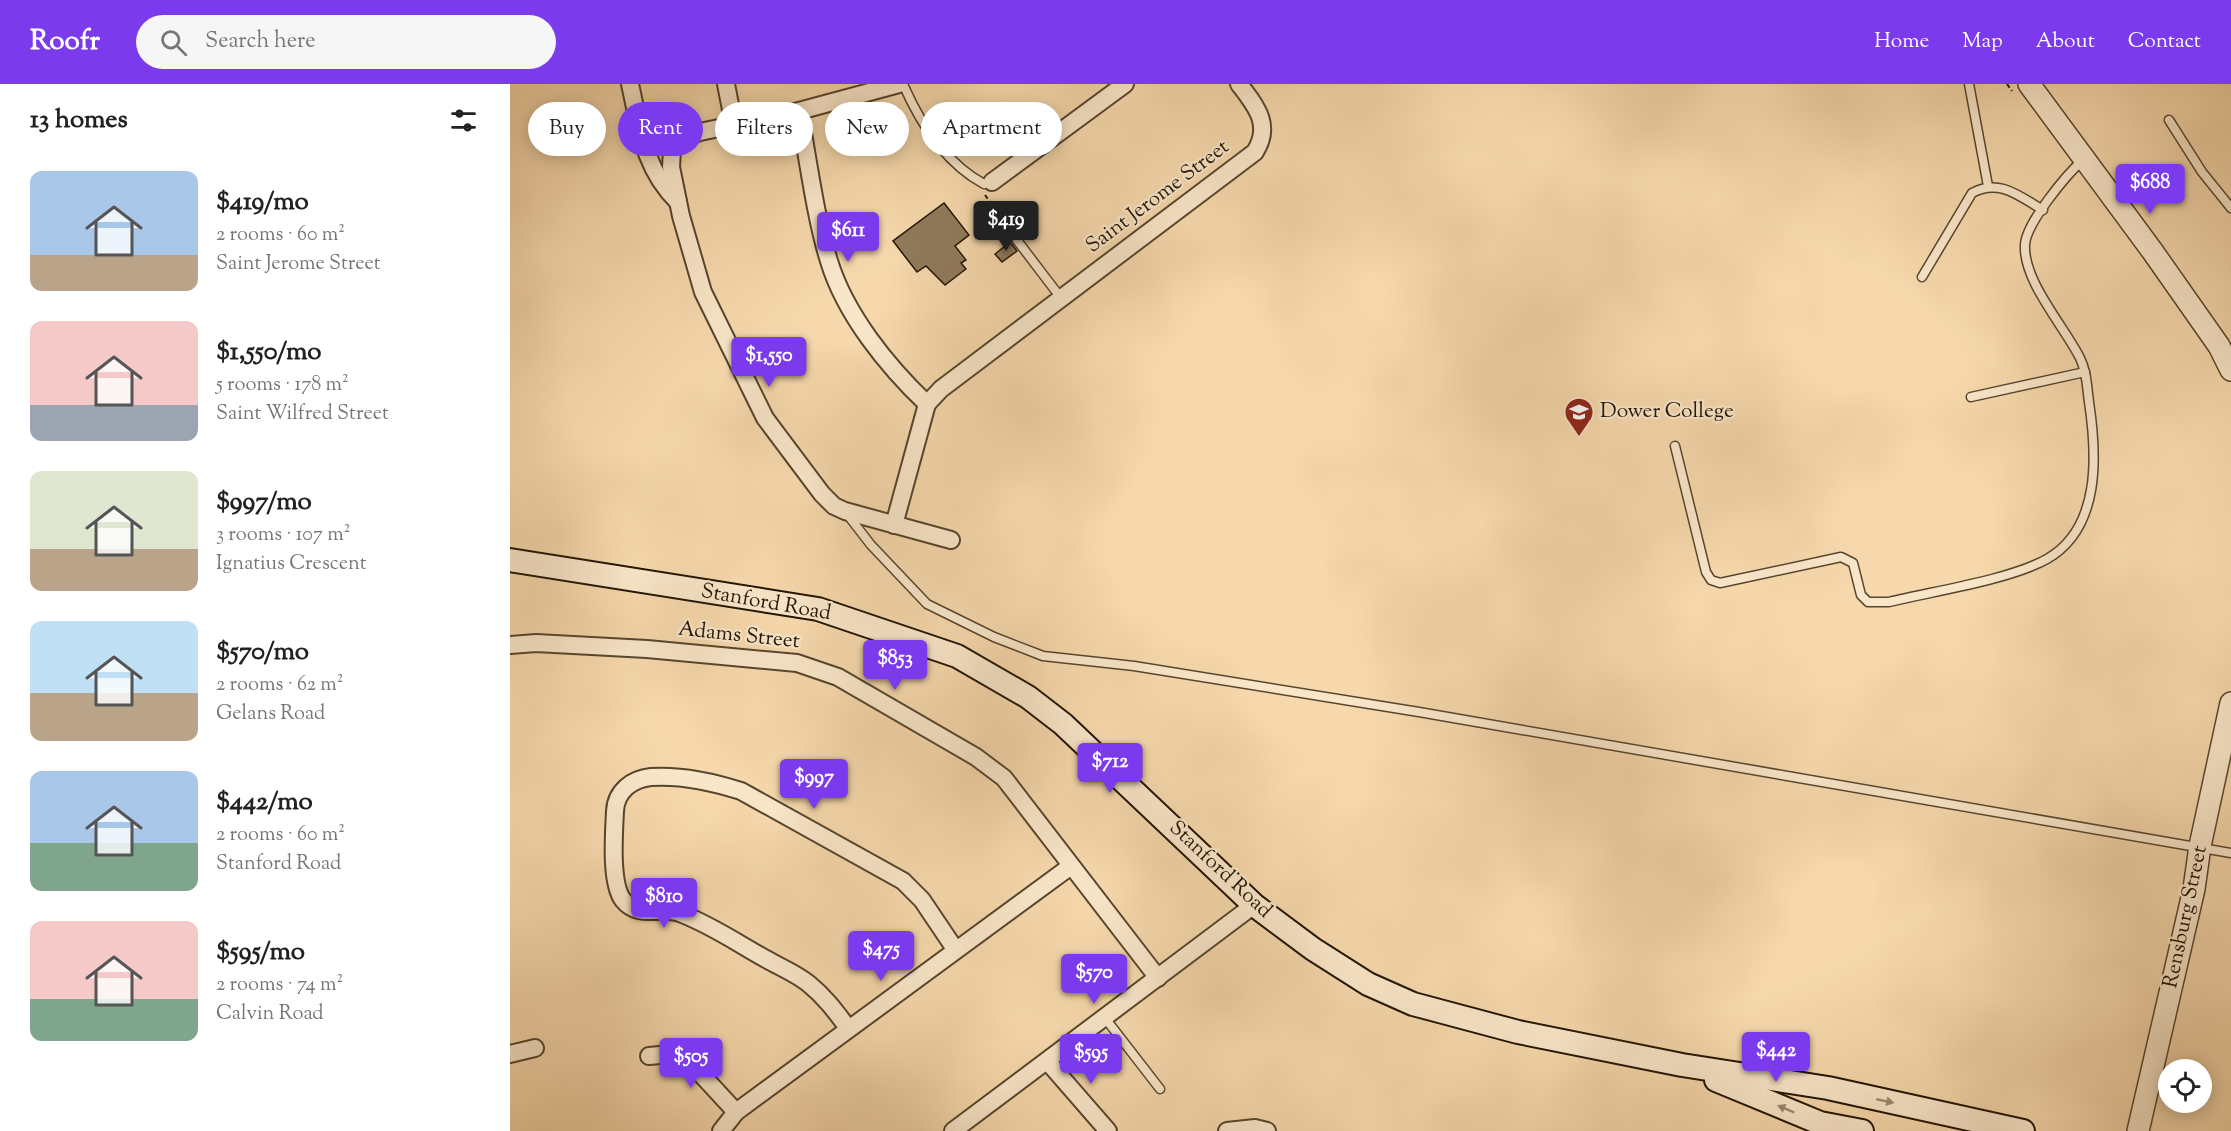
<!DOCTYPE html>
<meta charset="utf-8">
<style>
body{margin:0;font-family:"Sorts Mill Goudy",serif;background:#f6f6f6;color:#222;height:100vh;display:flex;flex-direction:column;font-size:22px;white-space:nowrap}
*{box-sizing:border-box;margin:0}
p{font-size:20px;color:#767676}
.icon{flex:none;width:33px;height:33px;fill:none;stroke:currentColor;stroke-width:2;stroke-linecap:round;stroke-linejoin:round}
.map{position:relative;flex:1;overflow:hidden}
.sheet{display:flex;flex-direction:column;background:#fff;width:510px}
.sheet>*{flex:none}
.guide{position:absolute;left:18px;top:18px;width:570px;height:54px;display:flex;gap:12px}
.fabs{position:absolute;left:1648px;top:975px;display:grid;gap:12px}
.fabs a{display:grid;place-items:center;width:54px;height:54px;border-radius:50%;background:#fff;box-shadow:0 3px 15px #0003;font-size:30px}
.price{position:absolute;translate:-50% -51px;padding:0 14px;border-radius:6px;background:#7c3aed;color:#fff;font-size:20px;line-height:39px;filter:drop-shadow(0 2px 3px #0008)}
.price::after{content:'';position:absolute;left:50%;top:36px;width:18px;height:14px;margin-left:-9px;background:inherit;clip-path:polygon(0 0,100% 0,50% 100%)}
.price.selected{background:#222;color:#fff}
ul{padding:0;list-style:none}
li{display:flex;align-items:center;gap:18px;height:150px;padding:0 30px}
li span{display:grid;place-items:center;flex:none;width:168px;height:120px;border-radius:12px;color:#555}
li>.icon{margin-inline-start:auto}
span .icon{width:72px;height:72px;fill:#fffc;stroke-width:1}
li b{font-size:26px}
h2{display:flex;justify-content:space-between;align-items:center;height:72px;padding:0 30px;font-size:26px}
.pill{padding:0 21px;border-radius:27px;background:#fff;box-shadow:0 3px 15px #0003;font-size:21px;line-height:54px}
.pill.selected{background:#7c3aed;color:#fff}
header{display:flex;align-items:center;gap:36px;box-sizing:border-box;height:84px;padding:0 30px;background:#7c3aed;color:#fff}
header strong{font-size:28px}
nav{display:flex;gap:33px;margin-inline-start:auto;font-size:21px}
.search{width:420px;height:54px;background:#f6f6f6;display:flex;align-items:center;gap:15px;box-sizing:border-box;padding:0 21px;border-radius:33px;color:#767676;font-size:22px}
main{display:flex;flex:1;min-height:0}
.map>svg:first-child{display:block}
.building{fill:#907a5b;stroke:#211504;stroke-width:1.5}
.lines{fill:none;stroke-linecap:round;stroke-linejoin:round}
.service-casing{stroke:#56462e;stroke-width:11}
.minor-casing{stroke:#56462e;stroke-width:20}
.tertiary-casing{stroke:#56462e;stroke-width:24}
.secondary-casing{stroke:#211504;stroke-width:26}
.path{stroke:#211504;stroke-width:2;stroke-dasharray:4.5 3;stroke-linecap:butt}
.service{stroke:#f9e6c9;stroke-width:8}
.minor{stroke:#f9e6c9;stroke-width:16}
.tertiary{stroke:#f9e6c9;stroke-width:21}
.secondary{stroke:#f9e6c9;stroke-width:22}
.oneway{fill:#988870}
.labels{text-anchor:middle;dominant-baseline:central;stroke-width:4.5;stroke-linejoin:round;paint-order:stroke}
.street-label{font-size:21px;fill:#211504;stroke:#f9e6c9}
.poi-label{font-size:21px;fill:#211504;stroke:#f9e6c9;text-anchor:start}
</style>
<header>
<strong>Roofr</strong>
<div class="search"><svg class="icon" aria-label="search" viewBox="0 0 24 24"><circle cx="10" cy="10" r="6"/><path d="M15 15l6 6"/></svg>Search here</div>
<nav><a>Home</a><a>Map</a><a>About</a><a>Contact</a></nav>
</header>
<main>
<section class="sheet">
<h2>13 homes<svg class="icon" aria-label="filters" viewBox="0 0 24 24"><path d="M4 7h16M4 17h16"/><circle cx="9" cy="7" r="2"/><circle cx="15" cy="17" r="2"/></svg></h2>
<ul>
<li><span style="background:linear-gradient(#a9c7e8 70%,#b9a48a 0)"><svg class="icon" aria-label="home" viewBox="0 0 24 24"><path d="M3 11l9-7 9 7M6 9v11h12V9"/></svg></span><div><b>$419/mo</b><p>2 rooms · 60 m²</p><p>Saint Jerome Street</p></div></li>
<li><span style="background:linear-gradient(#f6c9c9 70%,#9aa5b1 0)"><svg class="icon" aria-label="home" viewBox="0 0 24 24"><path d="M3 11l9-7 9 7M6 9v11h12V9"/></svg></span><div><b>$1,550/mo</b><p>5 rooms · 178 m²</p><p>Saint Wilfred Street</p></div></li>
<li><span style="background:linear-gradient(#dfe7d0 65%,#b9a48a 0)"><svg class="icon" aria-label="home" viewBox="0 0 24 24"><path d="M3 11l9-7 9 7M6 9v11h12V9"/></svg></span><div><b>$997/mo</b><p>3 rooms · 107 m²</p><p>Ignatius Crescent</p></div></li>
<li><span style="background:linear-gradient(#bfe0f5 60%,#b9a48a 0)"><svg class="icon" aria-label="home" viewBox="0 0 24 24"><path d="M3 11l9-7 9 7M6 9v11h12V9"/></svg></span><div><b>$570/mo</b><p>2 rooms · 62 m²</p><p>Gelans Road</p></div></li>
<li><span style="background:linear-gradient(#a9c7e8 60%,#7fa58c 0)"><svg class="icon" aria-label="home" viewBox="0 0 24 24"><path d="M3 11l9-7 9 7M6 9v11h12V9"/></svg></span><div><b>$442/mo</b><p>2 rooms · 60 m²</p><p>Stanford Road</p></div></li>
<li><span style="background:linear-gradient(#f6c9c9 65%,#7fa58c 0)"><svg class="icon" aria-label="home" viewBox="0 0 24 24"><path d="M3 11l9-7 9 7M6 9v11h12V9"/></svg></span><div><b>$595/mo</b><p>2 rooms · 74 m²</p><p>Calvin Road</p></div></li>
</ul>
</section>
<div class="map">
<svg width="1721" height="1047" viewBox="0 0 1721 1047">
<rect width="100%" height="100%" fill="#f6d8ac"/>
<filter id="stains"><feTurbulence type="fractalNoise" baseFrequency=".00333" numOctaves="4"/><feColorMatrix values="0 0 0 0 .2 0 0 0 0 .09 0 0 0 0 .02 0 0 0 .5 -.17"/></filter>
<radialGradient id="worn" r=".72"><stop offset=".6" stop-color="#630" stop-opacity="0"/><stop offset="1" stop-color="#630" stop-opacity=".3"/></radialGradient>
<!-- building -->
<g class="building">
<polygon points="434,119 459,151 445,162 456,176 451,179 456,185 435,201 416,182 407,188 383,157"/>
<polygon points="500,158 507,167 492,178 485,170"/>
</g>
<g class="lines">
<!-- service casing -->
<g class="service-casing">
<g id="service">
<path d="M393,0C410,39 435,79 474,100"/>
<polyline points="1459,0 1478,102"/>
<polyline points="1659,36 1692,88 1721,124"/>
<polyline points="487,130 551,214"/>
<path d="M1412,193L1462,109C1489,94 1509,112 1533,126"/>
<polyline points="1461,313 1575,288"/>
<path d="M1165,362L1196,488L1201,496L1210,499L1331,473L1343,479L1351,511L1358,518H1379C1424,507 1499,496 1537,475C1591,444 1587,371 1579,318C1577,304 1577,288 1570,274C1554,242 1513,197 1515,161C1516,139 1557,90 1573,76"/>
<polyline points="337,430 361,461 417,520 484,553 533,572 624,582 909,628 1721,769"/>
<polyline points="595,934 650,1005"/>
</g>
</g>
<!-- minor casing -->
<g class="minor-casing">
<g id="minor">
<path d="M120,0C130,45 134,85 168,118"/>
<polyline points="216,0 224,41"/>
<polyline points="389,0 289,27 190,48 172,55 162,66 161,83 171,132 193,208 255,334 312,410 324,422 335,427 441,456"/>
<path d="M289,27C298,74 305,132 319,177C335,230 377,282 417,320"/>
<polyline points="482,98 615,0"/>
<path d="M384,441L417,320L431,305L745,68C762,41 746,22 729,0"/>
<polyline points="0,561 26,559 137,565 287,579 328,593 466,673 494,694 648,894"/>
<path d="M338,944C326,928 315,913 299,900C287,890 270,883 256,875C229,860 201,841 172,830C152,821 129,836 113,816C100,799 104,749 105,727C106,707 122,695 141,693C171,691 203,698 231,707L393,797L412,816L445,865"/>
<polyline points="0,970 25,964"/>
<polyline points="139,972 161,970 178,976 226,1028"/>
<polyline points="538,978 598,1047"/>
<polyline points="211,1047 226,1028 561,782"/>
<polyline points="443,1047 744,821"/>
<polyline points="717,1047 745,1044 757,1047"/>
</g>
</g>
<!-- tertiary casing -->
<g class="tertiary-casing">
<g id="tertiary">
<polyline points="1519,0 1643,168 1709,262 1721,286"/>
<polyline points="1628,1047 1684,805 1690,762 1721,619"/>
</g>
</g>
<!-- secondary casing -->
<g class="secondary-casing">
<g id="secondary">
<polyline points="0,476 308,525 447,572 518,613 553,640 744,821 803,865 858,900 903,920 1008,948 1172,981 1318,1004 1513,1047"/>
<polyline points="1206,996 1310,1039 1352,1047"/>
</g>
</g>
<!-- path -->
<g class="path">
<polyline points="1497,0 1502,7"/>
<polyline points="475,111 482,121"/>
</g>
<!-- service -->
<use href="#service" class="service"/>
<!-- minor -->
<use href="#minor" class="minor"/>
<!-- tertiary -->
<use href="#tertiary" class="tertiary"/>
<!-- secondary -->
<use href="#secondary" class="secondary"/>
</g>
<!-- one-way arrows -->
<defs><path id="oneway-solid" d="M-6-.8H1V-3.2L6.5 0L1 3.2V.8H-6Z" transform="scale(1.5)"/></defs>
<g class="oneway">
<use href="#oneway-solid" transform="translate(1375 1017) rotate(12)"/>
<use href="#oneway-solid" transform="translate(1276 1025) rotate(-157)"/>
</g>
<!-- icons -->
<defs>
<g id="university-pin" transform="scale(1.5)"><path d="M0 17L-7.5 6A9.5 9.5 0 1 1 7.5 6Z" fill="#8f2418" stroke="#f9e6c9"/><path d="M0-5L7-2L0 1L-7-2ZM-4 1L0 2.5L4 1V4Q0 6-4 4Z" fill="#fff"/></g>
</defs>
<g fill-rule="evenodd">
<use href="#university-pin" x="1069" y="328"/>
</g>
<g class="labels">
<!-- street labels -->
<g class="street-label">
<text transform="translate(648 113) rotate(-37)">Saint Jerome Street</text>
<text transform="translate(256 519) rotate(10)">Stanford Road</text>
<text transform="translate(229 552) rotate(6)">Adams Street</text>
<text transform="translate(710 786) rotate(43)">Stanford Road</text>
<text transform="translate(1676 833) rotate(-78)">Rensburg Street</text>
</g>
<!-- poi labels -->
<g class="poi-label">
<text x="1090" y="328">Dower College</text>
</g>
</g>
<rect width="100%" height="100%" filter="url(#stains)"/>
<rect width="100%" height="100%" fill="url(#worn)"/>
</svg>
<div class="fabs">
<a><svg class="icon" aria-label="locate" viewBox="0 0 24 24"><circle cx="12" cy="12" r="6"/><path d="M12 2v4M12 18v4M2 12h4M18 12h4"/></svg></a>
</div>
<b class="price" style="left:1640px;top:131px">$688</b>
<b class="price selected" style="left:496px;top:168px">$419</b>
<b class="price" style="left:338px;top:179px">$611</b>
<b class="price" style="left:259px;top:304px">$1,550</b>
<b class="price" style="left:385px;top:607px">$853</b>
<b class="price" style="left:600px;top:710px">$712</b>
<b class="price" style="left:304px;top:726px">$997</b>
<b class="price" style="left:154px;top:845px">$810</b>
<b class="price" style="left:371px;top:898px">$475</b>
<b class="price" style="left:584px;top:921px">$570</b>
<b class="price" style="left:1266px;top:999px">$442</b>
<b class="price" style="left:581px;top:1001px">$595</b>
<b class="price" style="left:181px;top:1005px">$505</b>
<div class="guide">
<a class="pill">Buy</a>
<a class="pill selected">Rent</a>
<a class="pill">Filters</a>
<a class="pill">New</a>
<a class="pill">Apartment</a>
</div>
</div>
</main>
